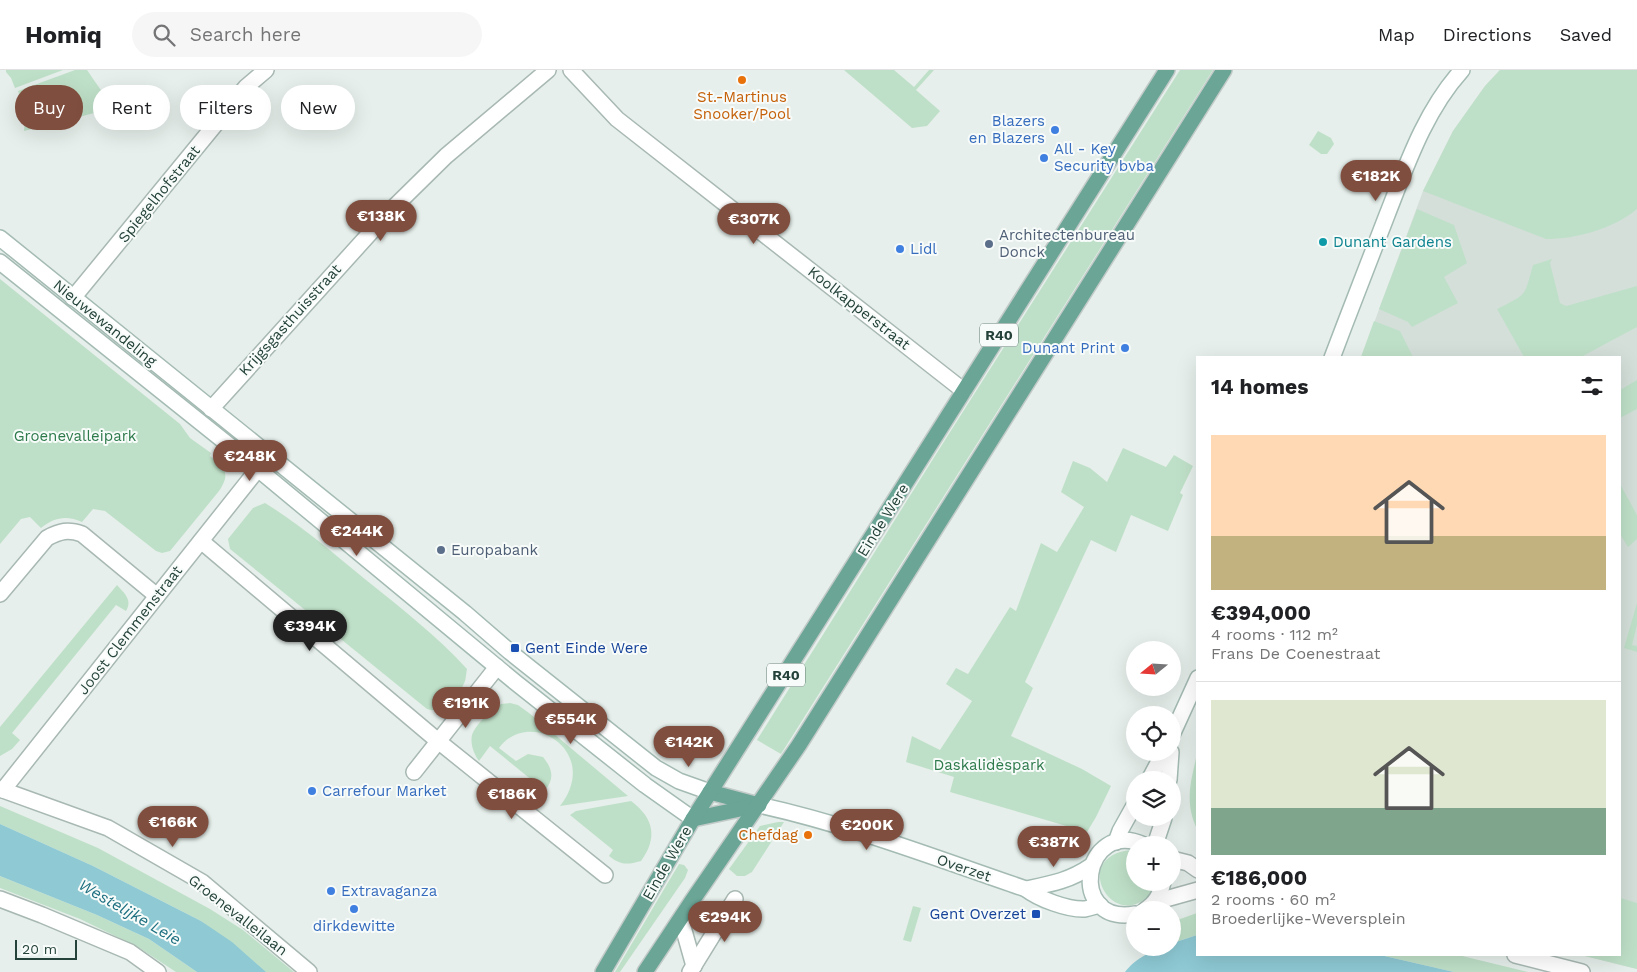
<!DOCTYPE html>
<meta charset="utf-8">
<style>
body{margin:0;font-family:"Work Sans",sans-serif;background:#f6f6f6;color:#202124;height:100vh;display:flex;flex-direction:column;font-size:19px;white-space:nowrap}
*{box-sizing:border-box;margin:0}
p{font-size:16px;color:#757577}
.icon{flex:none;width:28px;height:28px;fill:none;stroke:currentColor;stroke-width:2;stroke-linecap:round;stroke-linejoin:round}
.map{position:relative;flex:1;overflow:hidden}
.drawer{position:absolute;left:1196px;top:286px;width:425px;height:600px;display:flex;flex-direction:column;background:#fff;border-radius:0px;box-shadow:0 5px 20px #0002}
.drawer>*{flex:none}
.hud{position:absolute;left:15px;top:15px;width:475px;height:45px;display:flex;gap:10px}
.needle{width:32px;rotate:252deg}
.controls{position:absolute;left:1126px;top:571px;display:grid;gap:10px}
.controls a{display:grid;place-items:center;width:55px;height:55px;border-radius:50%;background:#fff;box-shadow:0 5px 20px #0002;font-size:25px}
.scale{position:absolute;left:15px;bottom:12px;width:62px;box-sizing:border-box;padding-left:5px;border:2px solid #24423a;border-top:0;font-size:14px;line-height:18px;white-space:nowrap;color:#24423a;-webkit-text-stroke:4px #f7fbf9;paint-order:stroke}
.price{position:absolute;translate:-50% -42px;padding:0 11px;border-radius:18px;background:#7f4e3f;color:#fff;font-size:16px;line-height:32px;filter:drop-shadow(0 1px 2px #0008)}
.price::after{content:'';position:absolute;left:50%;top:30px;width:15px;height:11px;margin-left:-8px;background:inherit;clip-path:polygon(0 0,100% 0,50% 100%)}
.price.active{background:#222;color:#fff}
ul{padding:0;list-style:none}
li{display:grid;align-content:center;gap:10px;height:265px;padding:0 15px}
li+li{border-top:1px solid #e0e0e0}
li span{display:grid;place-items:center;height:155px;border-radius:0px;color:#555}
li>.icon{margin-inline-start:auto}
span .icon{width:90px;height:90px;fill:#fffc;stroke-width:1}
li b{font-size:21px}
h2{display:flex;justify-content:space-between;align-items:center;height:60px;padding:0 15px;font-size:21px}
.pill{padding:0 18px;border-radius:22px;background:#fff;box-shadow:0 5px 20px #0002;font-size:18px;line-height:45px}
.pill.active{background:#7f4e3f;color:#fff}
header{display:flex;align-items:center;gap:30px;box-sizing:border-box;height:70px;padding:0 25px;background:#fff;border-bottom:1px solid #e0e0e0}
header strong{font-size:24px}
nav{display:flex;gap:28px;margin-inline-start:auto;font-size:18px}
.search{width:350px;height:45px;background:#f6f6f6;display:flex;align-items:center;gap:12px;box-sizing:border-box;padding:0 18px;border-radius:28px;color:#757577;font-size:19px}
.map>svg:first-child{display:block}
.built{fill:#d4dfda}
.green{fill:#bfe0c8}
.water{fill:#8ec9d4}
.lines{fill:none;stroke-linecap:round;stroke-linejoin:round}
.street-casing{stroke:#a8b8b2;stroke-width:18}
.secondary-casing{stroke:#a4bbb3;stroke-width:18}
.primary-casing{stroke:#c2cac8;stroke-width:18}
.street{stroke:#fff;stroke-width:15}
.secondary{stroke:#fff;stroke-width:15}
.primary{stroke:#6aa596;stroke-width:15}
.food-dot{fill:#e8710a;stroke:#f7fbf9;stroke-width:2}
.shop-dot{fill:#3f7fe0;stroke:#f7fbf9;stroke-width:2}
.culture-dot{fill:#0f9aa8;stroke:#f7fbf9;stroke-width:2}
.service-dot{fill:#5c6f8a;stroke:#f7fbf9;stroke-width:2}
.transit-dot{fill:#1a4fb4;stroke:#f7fbf9;stroke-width:2}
.labels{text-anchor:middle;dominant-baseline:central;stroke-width:4;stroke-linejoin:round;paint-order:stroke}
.shield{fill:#f7fbf9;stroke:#637a73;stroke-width:1}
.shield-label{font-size:14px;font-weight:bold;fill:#24423a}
.food-label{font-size:15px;fill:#c56008;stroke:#f7fbf9}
.shop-label{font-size:15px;fill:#366cbe;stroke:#f7fbf9;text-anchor:start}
.street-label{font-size:15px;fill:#24423a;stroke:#f7fbf9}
.service-label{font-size:15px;fill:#4e5e75;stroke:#f7fbf9;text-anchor:start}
.culture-label{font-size:15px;fill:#0d838f;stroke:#f7fbf9;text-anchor:start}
.park-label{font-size:15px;fill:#2d7a4b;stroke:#f7fbf9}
.transit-label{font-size:15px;fill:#164399;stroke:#f7fbf9;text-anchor:start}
.water-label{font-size:16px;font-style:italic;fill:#1c6f80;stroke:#f7fbf9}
</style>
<header>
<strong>Homiq</strong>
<div class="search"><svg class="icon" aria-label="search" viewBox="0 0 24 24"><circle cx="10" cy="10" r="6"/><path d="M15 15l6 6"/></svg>Search here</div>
<nav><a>Map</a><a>Directions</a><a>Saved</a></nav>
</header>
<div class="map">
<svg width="1637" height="902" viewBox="0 0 1637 902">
<rect width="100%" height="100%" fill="#e6efeb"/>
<!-- built -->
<polygon class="built" points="1500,0 1637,0 1637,899 1581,885 1620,885 1620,288 1361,288 1423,121 1453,61 1485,16"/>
<!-- green -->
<g class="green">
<polygon points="6,0 63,0 15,18 11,8 6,2"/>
<path d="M75,0H87L109,32L106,40L24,61C26,47 23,35 18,21Z"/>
<polygon points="844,0 894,0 914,17 929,0 934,0 916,20 940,41 927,56 912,58"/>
<polygon points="1180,0 1213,0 781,684 757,670 938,381"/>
<path d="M1500,0H1637V139C1613,159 1576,169 1546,169L1423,121L1453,61L1485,16Z"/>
<polygon points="1318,61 1331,68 1334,74 1327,84 1321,84 1309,75"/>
<polygon points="1417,139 1454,155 1467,193 1444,207 1458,233 1412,257 1408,252 1379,239"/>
<path d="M1552,189L1550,193L1560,233L1566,236L1637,216V257L1581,287H1524L1497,239C1528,223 1524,227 1533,195Z"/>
<path d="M0,209L180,354L190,368L211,383L210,386C225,398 231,403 219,421L170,481L162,483L156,481L105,441L93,439L82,452C67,445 54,447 41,458L30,447L21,449L0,474Z"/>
<polygon points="1374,251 1400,261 1413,287 1361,287"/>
<polygon points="1637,310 1637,339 1620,348 1620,320"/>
<polygon points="1123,378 1166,397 1174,385 1193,396 1180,423 1183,425 1168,461 1131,445 1116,482 1091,470 1025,612 1033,618 1011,666 1082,699 1111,716 1096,747 1087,762 950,722 954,707 906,692 912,666 940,680 972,631 946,614 956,598 968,604 1010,537 1016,541 1041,473 1057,482 1084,437 1061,422 1073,391 1090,398 1107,412"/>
<polygon points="1620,414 1637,445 1637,469 1628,477 1620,464"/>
<path d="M265,433C301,455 333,483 366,510C401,538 437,566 467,599C466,603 466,608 465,611C460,625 442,645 427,639L230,479L228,469L253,438Z"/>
<path d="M117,515C124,523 133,530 126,541L116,535L12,663L20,670L12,679L0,686V657Z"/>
<polygon points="1637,533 1637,555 1632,575 1637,576 1637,582 1624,578"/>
<path d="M510,633L518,635L529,643L628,726L560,736C602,682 530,636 499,678L516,691L528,684L543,687C546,691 550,696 551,702C554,717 536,733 522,725L533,711L490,676L479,691C474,684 470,674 472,665C475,656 491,639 499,635C502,633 506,634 510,633Z"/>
<path d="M1197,684V759C1184,732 1191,711 1197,684Z"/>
<path d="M631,731C654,748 658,768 641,791C627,795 620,795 609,786L613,780L570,745L576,741Z"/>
<polygon points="0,736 98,778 210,839 243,860 294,902 265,902 201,851 93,796 0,754"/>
<polygon points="778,752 784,752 752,802 745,806 737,806 729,799 760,756"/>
<path d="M1132,780L1135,781V812L1155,813C1153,817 1151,823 1148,826C1112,862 1069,785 1132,780Z"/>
<polygon points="679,794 684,795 688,800 685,808 620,902 615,902"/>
<polygon points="0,806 97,845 149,869 197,902 176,902 138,877 80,849 0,818"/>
<polygon points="1620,828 1637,833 1637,899 1581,885 1620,885"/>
<polygon points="913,836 921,838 911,872 903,870"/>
<polygon points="1197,843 1197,865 1173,873 1172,852"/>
<polygon points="1380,885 1458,885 1528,902 1454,902"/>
</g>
<!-- water -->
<g class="water">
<polygon points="0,754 93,796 201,851 232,872 266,902 197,902 149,869 97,845 0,806"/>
<path d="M1197,865L1198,885H1380L1454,902H1125C1136,888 1154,878 1172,878L1173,873Z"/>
</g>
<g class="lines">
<!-- street casing -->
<g class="street-casing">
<g id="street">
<polyline points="571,0 617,49 964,321"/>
<polyline points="73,228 246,17 266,0"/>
<polyline points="211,339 390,141 446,86 548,0"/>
<polyline points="201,471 438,671 605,805"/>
<path d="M0,524L47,468C60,461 68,459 82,464L157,526"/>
<polyline points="414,702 497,597"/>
<polyline points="0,719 108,758 202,812 309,902"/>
<polyline points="3,720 258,399"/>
<polyline points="1172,789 1188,793 1198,800"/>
<polyline points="0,829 42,845 130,882 158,902"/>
<polyline points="1155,832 1198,820"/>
<polyline points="681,850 694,896"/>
<polyline points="1515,885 1582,902"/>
<polyline points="690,902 735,829"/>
</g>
</g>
<!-- secondary casing -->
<g class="secondary-casing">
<g id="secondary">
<polyline points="0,168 465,543 510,582 656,698 679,711 710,722"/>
<polyline points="0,192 230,376 515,612 645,715 693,749"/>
<path d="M1332,288C1350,240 1369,192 1387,145C1407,94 1425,41 1462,0"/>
<polyline points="1172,665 1198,608"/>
<polyline points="1149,710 1164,682"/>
<polyline points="1169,710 1171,682"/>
<path d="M759,735C850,755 938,789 1026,819C1039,829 1068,840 1085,839C1090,838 1095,836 1100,835"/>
<polyline points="1116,772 1120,761 1135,734"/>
<polyline points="1155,775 1164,748"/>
<path d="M1026,819C1051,814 1069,811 1091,796"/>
<path d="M1145,840C1156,833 1160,825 1163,812"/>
<path d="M1135,844C1066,856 1083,747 1144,775"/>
</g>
</g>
<!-- primary casing -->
<g class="primary-casing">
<g id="primary">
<polyline points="710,722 755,734"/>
<polyline points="693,749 759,735"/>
<polyline points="603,902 693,749 1167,0"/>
<polyline points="645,902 692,831 799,675 1224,0"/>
</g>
</g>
<!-- street -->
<use href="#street" class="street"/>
<!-- secondary -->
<use href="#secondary" class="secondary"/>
<!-- primary -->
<use href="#primary" class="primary"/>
</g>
<!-- markers -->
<g class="food-dot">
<circle cx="742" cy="10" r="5"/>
<circle cx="808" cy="765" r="5"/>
</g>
<g class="shop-dot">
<circle cx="1055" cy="60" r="5"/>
<circle cx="1044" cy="88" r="5"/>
<circle cx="900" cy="179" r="5"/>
<circle cx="1125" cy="278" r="5"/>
<circle cx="312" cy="721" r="5"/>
<circle cx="331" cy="821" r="5"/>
<circle cx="354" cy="839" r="5"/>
</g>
<circle class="culture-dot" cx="1323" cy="172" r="5"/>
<g class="service-dot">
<circle cx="989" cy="174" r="5"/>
<circle cx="441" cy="480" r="5"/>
</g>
<g class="transit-dot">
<rect x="510" y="573" width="10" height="10" rx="2.5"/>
<rect x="1031" y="839" width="10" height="10" rx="2.5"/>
</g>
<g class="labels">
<!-- shield labels -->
<g class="shield">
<rect x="980" y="253.5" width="38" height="23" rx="4"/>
<rect x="767" y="593.5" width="38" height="23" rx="4"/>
</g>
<g class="shield-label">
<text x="999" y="265">R40</text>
<text x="786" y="605">R40</text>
</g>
<!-- food labels -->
<g class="food-label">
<text x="742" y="27">St.-Martinus<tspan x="742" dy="17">Snooker/Pool</tspan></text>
<text x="798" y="765" text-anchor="end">Chefdag</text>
</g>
<!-- shop labels -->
<g class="shop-label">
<text x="1045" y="51" text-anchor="end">Blazers<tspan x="1045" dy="17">en Blazers</tspan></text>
<text x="1054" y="79">All - Key<tspan x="1054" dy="17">Security bvba</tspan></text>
<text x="910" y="179">Lidl</text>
<text x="1115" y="278" text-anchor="end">Dunant Print</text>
<text x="322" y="721">Carrefour Market</text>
<text x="341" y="821">Extravaganza</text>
<text x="354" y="856" text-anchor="middle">dirkdewitte</text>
</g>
<!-- street labels -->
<g class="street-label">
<text transform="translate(159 124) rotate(-51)">Spiegelhofstraat</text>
<text transform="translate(859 238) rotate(38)">Koolkapperstraat</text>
<text transform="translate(290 250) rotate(-48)">Krijgsgasthuisstraat</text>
<text transform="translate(105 253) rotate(39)">Nieuwewandeling</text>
<text transform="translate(883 450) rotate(-58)">Einde Were</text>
<text transform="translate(130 560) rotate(-52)">Joost Clemmenstraat</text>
<text transform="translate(667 793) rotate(-60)">Einde Were</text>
<text transform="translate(964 798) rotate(19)">Overzet</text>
<text transform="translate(238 845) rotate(38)">Groenevalleilaan</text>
</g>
<!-- service labels -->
<g class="service-label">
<text x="999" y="165">Architectenbureau<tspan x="999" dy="17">Donck</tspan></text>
<text x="451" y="480">Europabank</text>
</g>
<!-- culture labels -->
<g class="culture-label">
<text x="1333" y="172">Dunant Gardens</text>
</g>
<!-- park labels -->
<g class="park-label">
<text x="75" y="366">Groenevalleipark</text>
<text x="989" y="695">Daskalidèspark</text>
</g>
<!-- transit labels -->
<g class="transit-label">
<text x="525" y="578">Gent Einde Were</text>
<text x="1026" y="844" text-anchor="end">Gent Overzet</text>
</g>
<!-- water labels -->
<g class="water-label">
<text transform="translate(130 842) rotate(30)">Westelijke Leie</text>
</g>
</g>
</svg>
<div class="controls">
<a><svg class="needle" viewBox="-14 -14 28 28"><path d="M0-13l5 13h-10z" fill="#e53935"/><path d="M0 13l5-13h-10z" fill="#757577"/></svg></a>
<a><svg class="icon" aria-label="locate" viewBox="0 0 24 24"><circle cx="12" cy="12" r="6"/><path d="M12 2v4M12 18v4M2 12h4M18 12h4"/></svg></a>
<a><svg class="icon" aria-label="layers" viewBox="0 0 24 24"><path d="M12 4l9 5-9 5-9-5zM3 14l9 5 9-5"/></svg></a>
<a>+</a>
<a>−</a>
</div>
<div class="scale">20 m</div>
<b class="price" style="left:1376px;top:132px">€182K</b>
<b class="price" style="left:381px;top:172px">€138K</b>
<b class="price" style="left:754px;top:175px">€307K</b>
<b class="price" style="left:250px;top:412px">€248K</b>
<b class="price" style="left:357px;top:487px">€244K</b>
<b class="price active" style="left:310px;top:582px">€394K</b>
<b class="price" style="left:466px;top:659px">€191K</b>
<b class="price" style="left:571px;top:675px">€554K</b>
<b class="price" style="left:689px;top:698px">€142K</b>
<b class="price" style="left:512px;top:750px">€186K</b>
<b class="price" style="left:173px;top:778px">€166K</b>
<b class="price" style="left:867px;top:781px">€200K</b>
<b class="price" style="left:1054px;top:798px">€387K</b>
<b class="price" style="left:725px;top:873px">€294K</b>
<div class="hud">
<a class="pill active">Buy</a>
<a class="pill">Rent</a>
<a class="pill">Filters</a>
<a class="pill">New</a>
</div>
<section class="drawer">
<h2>14 homes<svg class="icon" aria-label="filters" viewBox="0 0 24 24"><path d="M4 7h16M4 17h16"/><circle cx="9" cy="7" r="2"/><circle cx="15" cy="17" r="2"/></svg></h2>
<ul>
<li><span style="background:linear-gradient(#ffd9b3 65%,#c2b280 0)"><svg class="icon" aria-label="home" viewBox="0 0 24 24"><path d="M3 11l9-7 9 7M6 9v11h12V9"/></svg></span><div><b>€394,000</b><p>4 rooms · 112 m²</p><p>Frans De Coenestraat</p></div></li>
<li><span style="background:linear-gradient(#dfe7d0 70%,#7fa58c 0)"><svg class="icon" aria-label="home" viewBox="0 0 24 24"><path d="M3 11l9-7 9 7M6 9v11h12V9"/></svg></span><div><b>€186,000</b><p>2 rooms · 60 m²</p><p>Broederlijke-Weversplein</p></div></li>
</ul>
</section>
</div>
